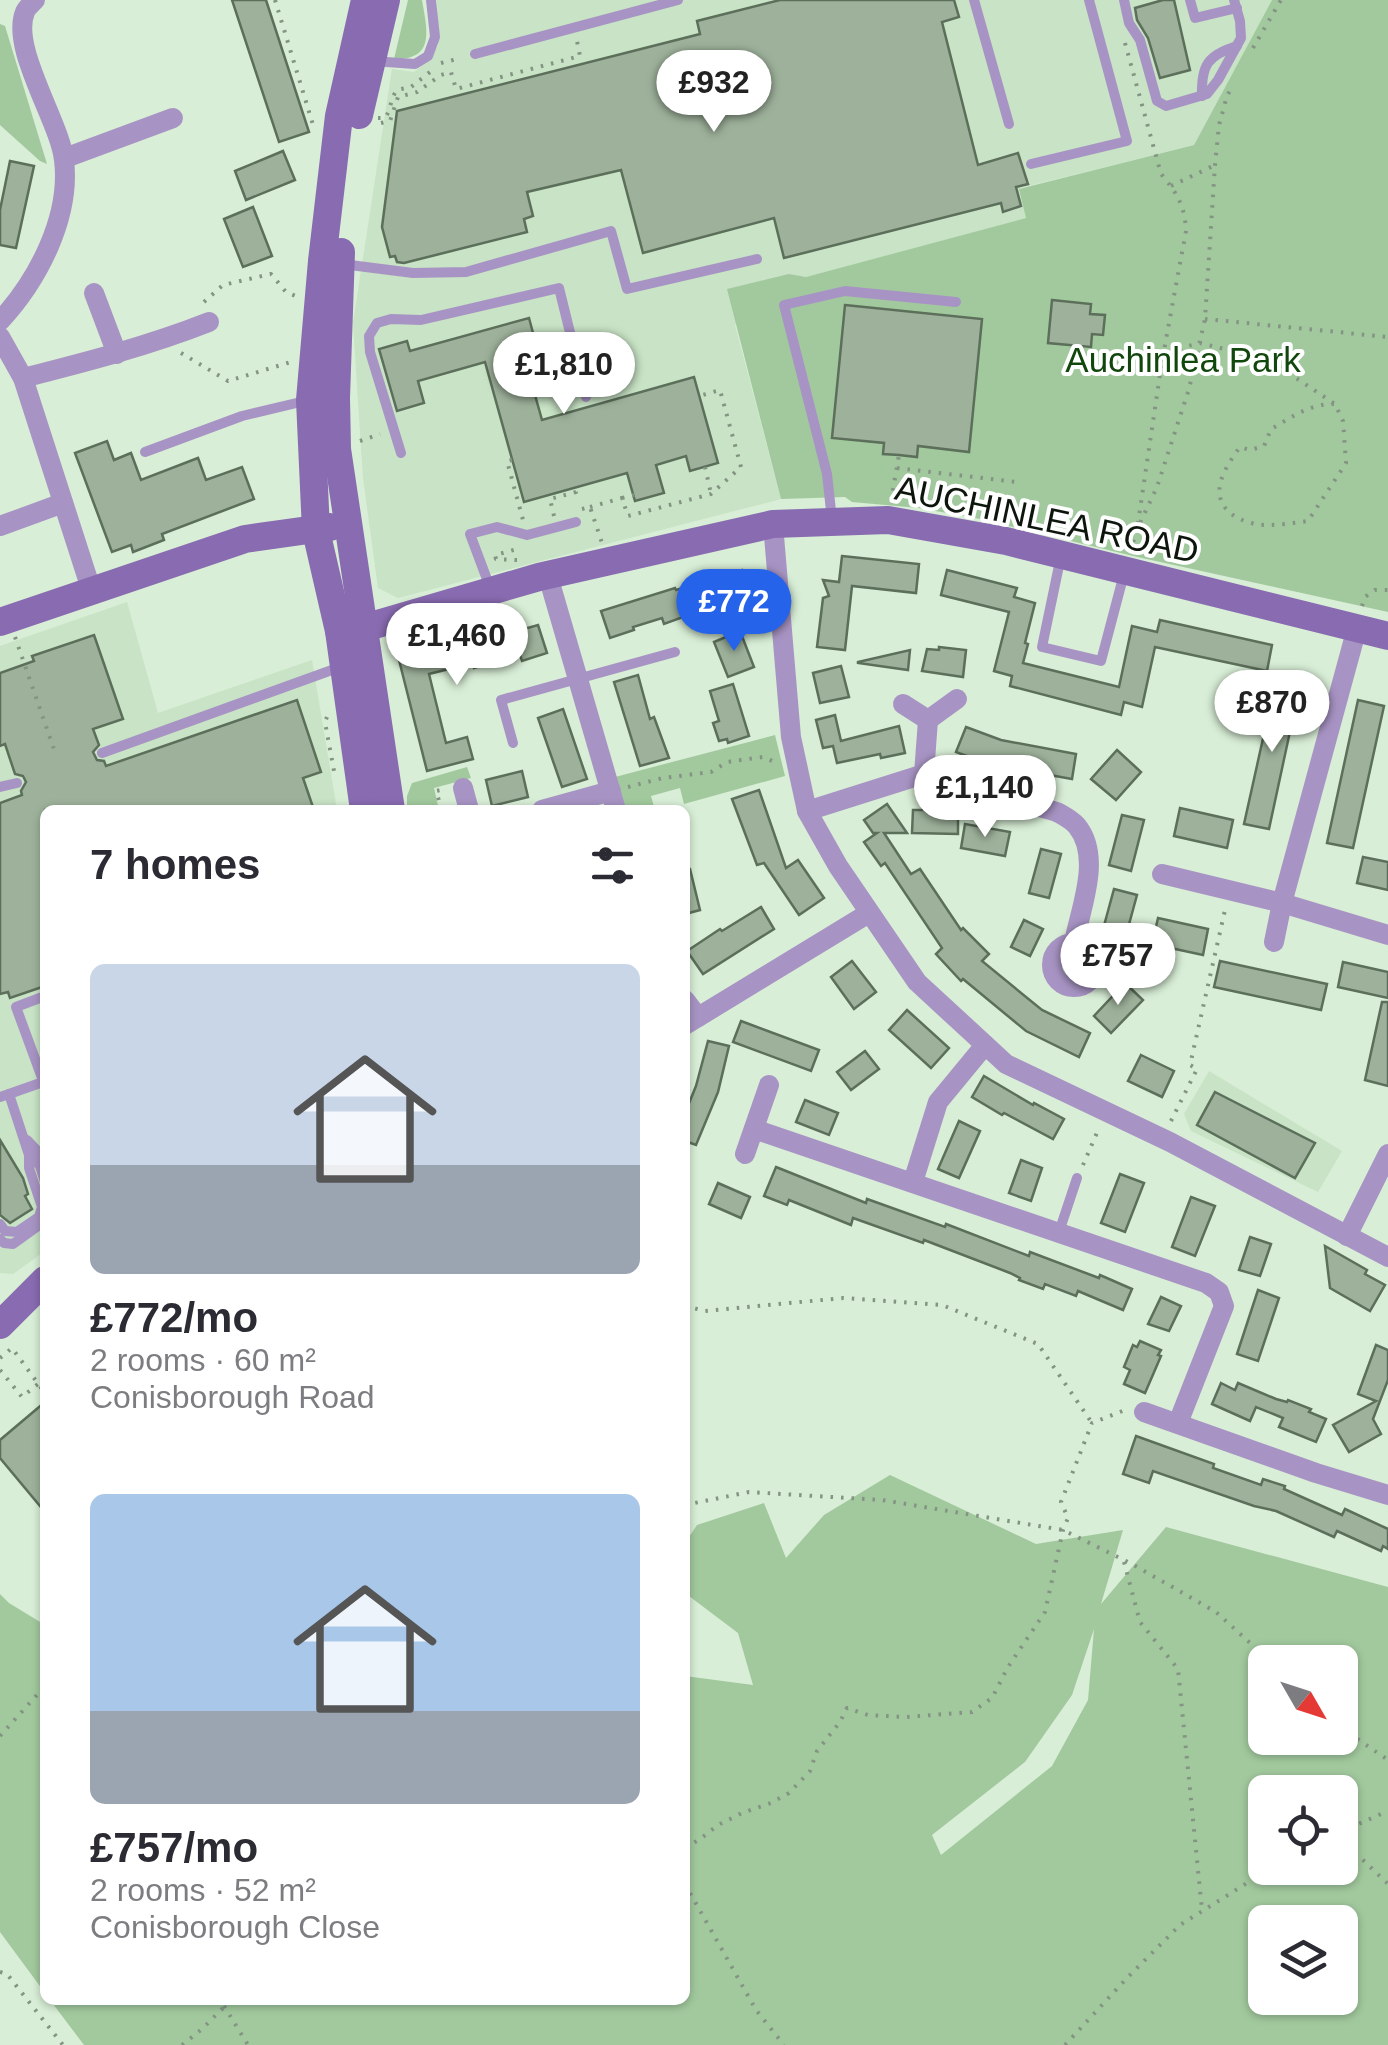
<!DOCTYPE html>
<meta charset="utf-8">
<style>
body{margin:0;font-family:Helvetica,sans-serif;background:#f7f7f7;color:#2b2b33;height:100vh;display:flex;flex-direction:column;font-size:38px;white-space:nowrap}
*{box-sizing:border-box;margin:0}
p{font-size:32px;color:#7c7c81}
.icon{flex:none;width:55px;height:55px;fill:none;stroke:currentColor;stroke-width:2;stroke-linecap:round;stroke-linejoin:round}
.map{position:relative;flex:1;overflow:hidden}
.drawer{position:absolute;left:40px;top:805px;width:650px;height:1200px;display:flex;flex-direction:column;background:#fff;border-radius:15px;box-shadow:0 2px 8px #0004}
.drawer>*{flex:none}
.needle{width:65px;rotate:129deg}
.buttons{position:absolute;left:1248px;top:1645px;display:grid;gap:20px}
.buttons a{display:grid;place-items:center;width:110px;height:110px;border-radius:15px;background:#fff;box-shadow:0 2px 8px #0004;font-size:50px}
.price{position:absolute;translate:-50% -85px;padding:0 22px;border-radius:35px;background:#fff;color:#222;font-size:32px;line-height:65px;filter:drop-shadow(0 2px 5px #0008)}
.price::after{content:'';position:absolute;left:50%;top:60px;width:30px;height:22px;margin-left:-15px;background:inherit;clip-path:polygon(0 0,100% 0,50% 100%)}
.price.current{background:#2563eb;color:#fff}
ul{padding:0;list-style:none}
li{display:grid;align-content:center;gap:20px;height:530px;padding:0 50px}
li span{display:grid;place-items:center;height:310px;border-radius:15px;color:#555}
li>.icon{margin-inline-start:auto}
span .icon{width:180px;height:180px;fill:#fffc;stroke-width:1}
li b{font-size:42px}
h2{display:flex;justify-content:space-between;align-items:center;height:120px;padding:0 50px;font-size:42px}
.map>svg:first-child{display:block}
.built{fill:#c8e3c5}
.green{fill:#a2c99e;fill-rule:evenodd}
.building{fill:#9eb29b;stroke:#5c6f5a;stroke-width:2.5}
.lines{fill:none;stroke-linecap:round;stroke-linejoin:round}
.path{stroke:#849483;stroke-width:4;stroke-dasharray:2.5 8;stroke-linecap:butt}
.lane{stroke:#a894c4;stroke-width:10}
.street{stroke:#a894c4;stroke-width:20}
.secondary{stroke:#896bb1;stroke-width:28}
.labels{text-anchor:middle;dominant-baseline:central;stroke-width:8;stroke-linejoin:round;paint-order:stroke}
.park-label{font-size:35px;fill:#11470c;stroke:#fff}
.street-label{font-size:35px;fill:#0d150d;stroke:#fff}
</style>
<div class="map">
<svg width="1388" height="2045" viewBox="0 0 1388 2045">
<rect width="100%" height="100%" fill="#d8eed6"/>
<!-- built -->
<g class="built">
<polygon points="437,0 1272,0 1194,145 1020,188 1027,218 806,277 789,274 735,325 781,499 398,598 378,588 363,478 353,323 392,69 414,72 427,62 438,46"/>
<polygon points="127,602 158,713 312,660 337,810 45,810 45,1251 13,1274 0,1273 0,646"/>
<polygon points="1209,1071 1342,1151 1318,1192 1191,1131 1184,1114"/>
</g>
<!-- green -->
<g class="green">
<path d="M408,0H422C427,30 436,60 394,59Z"/>
<polygon points="1272,0 1388,0 1388,612 1133,556 980,519 919,508 852,502 845,497 781,499 727,289 789,274 806,277 1026,218 1019,189 1194,145"/>
<polygon points="0,24 5,26 47,164 40,161 0,125"/>
<polygon points="775,735 785,776 684,804 680,788 651,796 655,810 624,810 615,777"/>
<polygon points="467,767 471,778 434,788 439,810 407,810 407,796 412,783"/>
<path d="M890,1475L1036,1544L1123,1530L1101,1604L1166,1527L1388,1587V2045H84L50,2000H685V1676L753,1685L738,1633L685,1593V1543L697,1525L764,1503L786,1558L824,1515ZM1094,1629L1088,1700L1052,1766L941,1855L932,1835L1025,1762L1072,1695ZM1265,1662H1340V1738H1265ZM1265,1792H1340V1868H1265ZM1265,1922H1340V1998H1265Z"/>
<polygon points="0,1594 9,1603 45,1625 45,1993 0,1932"/>
</g>
<!-- building -->
<g class="building">
<polygon points="232,0 266,0 309,132 279,142"/>
<polygon points="780,0 954,0 959,17 942,22 978,165 1018,153 1028,184 1016,187 1021,206 1003,212 1001,203 784,258 774,218 643,253 621,170 527,192 533,216 524,219 527,232 404,263 397,262 395,256 390,257 382,227 397,111 700,34 697,21"/>
<polygon points="1163,0 1174,0 1190,70 1160,78 1148,38 1137,20 1135,8"/>
<polygon points="283,151 295,180 246,200 235,171"/>
<polygon points="10,161 34,166 16,248 0,245 0,210"/>
<polygon points="253,207 272,256 243,267 224,219"/>
<polygon points="1052,300 1091,304 1090,314 1105,315 1103,335 1092,334 1091,347 1048,343"/>
<polygon points="845,305 982,319 969,452 918,446 917,457 899,455 883,454 884,443 832,438"/>
<polygon points="529,318 537,348 523,352 542,420 694,377 718,463 690,471 686,456 656,465 664,493 635,501 627,473 524,502 485,362 418,381 424,403 397,411 379,349 407,341 410,351"/>
<polygon points="107,441 114,460 131,453 141,480 198,458 206,480 242,467 254,499 162,534 164,540 133,552 131,545 112,552 75,453"/>
<polygon points="842,556 919,564 916,593 852,586 845,650 817,647 823,598 829,596 823,580 839,582"/>
<polygon points="742,570 751,600 729,607 727,601 664,624 662,618 633,627 634,630 610,638 601,611 675,588 676,590"/>
<polygon points="947,570 1017,588 1014,597 1035,603 1025,643 1028,644 1023,663 1119,687 1132,626 1157,632 1160,620 1272,645 1267,671 1155,647 1142,707 1124,702 1121,715 1010,686 1012,676 994,671 1009,612 941,595"/>
<polygon points="538,625 547,653 522,661 520,655 474,668 473,663 429,674 446,743 467,737 473,759 427,771 399,660 446,648 447,651"/>
<polygon points="740,631 754,667 728,677 714,642"/>
<polygon points="94,635 123,719 93,729 99,745 93,752 97,760 104,761 106,766 297,700 321,772 303,778 314,810 45,810 45,986 10,998 8,992 0,994 0,803 22,795 21,791 26,782 23,776 15,774 5,744 0,746 0,673 34,661 32,656"/>
<polygon points="939,647 966,650 963,677 922,671 927,649 939,650"/>
<polygon points="910,650 908,670 858,663 858,662"/>
<polygon points="841,666 849,697 820,703 813,673"/>
<polygon points="638,675 650,719 654,717 669,758 640,766 614,682"/>
<polygon points="1276,680 1300,685 1269,829 1244,824"/>
<polygon points="733,684 749,736 728,743 727,739 719,741 713,723 719,721 710,691"/>
<polygon points="1358,700 1384,706 1353,848 1327,843"/>
<polygon points="563,709 587,779 562,787 538,718"/>
<polygon points="835,715 841,741 899,726 905,753 881,758 880,754 837,763 833,746 823,748 816,720"/>
<polygon points="966,727 1001,740 1076,754 1072,779 988,764 956,752"/>
<polygon points="1117,750 1141,772 1116,800 1091,779"/>
<polygon points="522,771 528,797 492,806 486,780"/>
<polygon points="759,790 786,868 798,860 824,898 799,915 764,863 757,865 732,799"/>
<polygon points="887,804 907,833 884,833 911,874 920,869 961,930 963,928 989,954 982,961 1042,1010 1090,1033 1079,1057 1026,1031 963,979 961,981 936,954 942,948 885,863 881,866 864,842 877,833 873,833 864,820"/>
<polygon points="1180,808 1233,820 1227,848 1174,836"/>
<polygon points="913,810 958,810 958,834 912,833"/>
<polygon points="1122,815 1144,820 1131,871 1109,865"/>
<polygon points="965,824 1010,832 1005,856 961,848"/>
<polygon points="1041,849 1061,854 1049,898 1029,893"/>
<polygon points="1363,857 1388,862 1388,890 1357,883"/>
<polygon points="685,869 690,869 700,910 685,914"/>
<polygon points="1114,889 1137,895 1125,939 1102,933"/>
<polygon points="761,907 774,929 703,974 687,951 720,929 722,931"/>
<polygon points="1158,918 1208,929 1203,955 1152,944"/>
<polygon points="1024,920 1043,929 1030,956 1011,947"/>
<polygon points="852,961 876,992 854,1009 831,977"/>
<polygon points="1220,961 1327,984 1321,1010 1214,987"/>
<polygon points="1343,962 1388,972 1388,998 1338,987"/>
<polygon points="1125,983 1143,1000 1111,1033 1094,1016"/>
<polygon points="1382,1002 1388,1002 1388,1086 1365,1080"/>
<polygon points="907,1010 949,1048 931,1068 889,1030"/>
<polygon points="741,1021 819,1050 811,1071 733,1042"/>
<polygon points="708,1041 729,1046 718,1092 696,1145 685,1141 685,1113 696,1086"/>
<polygon points="865,1051 879,1069 851,1090 837,1072"/>
<polygon points="1141,1055 1174,1071 1162,1097 1128,1081"/>
<polygon points="984,1076 1033,1105 1034,1103 1064,1119 1053,1139 1004,1113 1002,1115 972,1097"/>
<polygon points="1215,1092 1315,1143 1295,1178 1197,1125"/>
<polygon points="805,1100 838,1113 829,1135 796,1122"/>
<polygon points="959,1121 980,1131 959,1178 938,1169"/>
<polygon points="0,1140 23,1178 28,1194 25,1196 32,1209 10,1223 0,1215"/>
<polygon points="1021,1160 1042,1168 1031,1201 1009,1193"/>
<polygon points="776,1167 866,1203 867,1199 945,1227 946,1224 1029,1256 1030,1252 1099,1278 1100,1275 1132,1289 1123,1310 1078,1291 1076,1296 1045,1284 1043,1289 1019,1280 1020,1278 1010,1273 924,1240 923,1243 853,1218 851,1225 789,1200 787,1205 764,1196"/>
<polygon points="1120,1174 1144,1183 1125,1232 1101,1223"/>
<polygon points="718,1183 750,1197 741,1218 709,1204"/>
<polygon points="1191,1197 1215,1206 1195,1256 1172,1247"/>
<polygon points="1250,1237 1271,1244 1260,1276 1239,1270"/>
<polygon points="1325,1246 1367,1270 1365,1274 1385,1285 1370,1311 1330,1288"/>
<polygon points="1258,1290 1279,1298 1258,1361 1237,1354"/>
<polygon points="1161,1297 1181,1306 1169,1331 1148,1324"/>
<polygon points="1140,1341 1161,1350 1158,1355 1161,1356 1145,1393 1124,1384 1130,1370 1124,1367 1133,1345 1137,1347"/>
<polygon points="1376,1345 1388,1350 1388,1380 1373,1419 1381,1434 1349,1452 1333,1425 1376,1401 1358,1394"/>
<polygon points="1221,1383 1235,1390 1238,1383 1276,1399 1287,1402 1288,1400 1311,1409 1309,1412 1326,1419 1316,1442 1279,1427 1283,1418 1256,1407 1250,1421 1212,1404"/>
<polygon points="45,1402 45,1512 0,1458 0,1440"/>
<polygon points="1136,1436 1214,1464 1213,1468 1261,1485 1263,1479 1285,1486 1284,1489 1342,1515 1345,1509 1388,1529 1388,1549 1383,1546 1381,1551 1337,1531 1334,1537 1276,1511 1254,1506 1153,1471 1149,1483 1123,1474"/>
</g>
<g class="lines">
<!-- path -->
<g class="path">
<polyline points="275,0 314,128"/>
<path d="M1125,43L1161,174C1177,193 1185,206 1186,231L1162,361L1138,523"/>
<polyline points="1253,48 1281,0"/>
<polyline points="441,63 461,58"/>
<path d="M378,118H385C391,110 390,99 397,90L411,87L430,72"/>
<polyline points="381,123 390,121 398,97 417,92 441,75 451,72 456,89 580,56 577,41"/>
<polyline points="1171,186 1215,165"/>
<polyline points="204,302 223,285 271,274 286,292 298,297"/>
<polyline points="1205,319 1388,337"/>
<polyline points="181,353 228,381 291,362"/>
<path d="M1162,361L1184,347L1200,343L1269,360L1335,404L1343,421L1346,463L1308,521C1294,523 1280,525 1267,525C1256,525 1245,522 1236,517C1205,498 1224,469 1240,447L1250,450L1264,446L1271,429C1291,418 1310,403 1335,404"/>
<polyline points="360,441 380,434"/>
<polyline points="512,460 507,461 523,520"/>
<polyline points="705,467 711,494"/>
<polyline points="897,468 1016,482"/>
<polyline points="622,498 634,495"/>
<polyline points="891,501 899,455"/>
<polyline points="590,507 622,498 628,516 711,494 741,467 720,390 699,396"/>
<polyline points="582,509 590,507 602,543"/>
<polyline points="554,516 550,499 576,492 575,487"/>
<polyline points="1130,552 1138,527 1157,487 1189,389 1205,319 1215,165 1219,125 1227,96 1232,87"/>
<polyline points="517,560 496,559 495,555 521,548"/>
<polyline points="1362,606 1365,597 1375,590 1388,590"/>
<polyline points="15,637 56,755"/>
<polyline points="327,717 325,722 334,771"/>
<polyline points="628,787 663,778 711,772 727,762 763,757 777,763"/>
<polyline points="442,810 436,791 445,789"/>
<polyline points="1171,1121 1197,1069 1190,1065 1225,910"/>
<polyline points="1083,1165 1099,1128"/>
<polyline points="685,1306 705,1311 843,1298 942,1305 1038,1344 1092,1423"/>
<polyline points="0,1358 12,1348 45,1393"/>
<polyline points="0,1370 22,1397 38,1384"/>
<polyline points="685,1505 749,1492 882,1500 1063,1530 1132,1564 1216,1612 1271,1662"/>
<polyline points="1124,1562 1140,1622 1178,1669 1202,1910"/>
<polyline points="1340,1727 1388,1760"/>
<polyline points="0,1736 45,1686"/>
<polyline points="1340,1832 1388,1811"/>
<polyline points="1340,1838 1388,1884"/>
<polyline points="685,1847 699,1840 718,1825 742,1813 771,1803 789,1793 810,1771 817,1751 840,1722 847,1708 868,1715 906,1717 972,1712 992,1698 1008,1667 1045,1612 1063,1530 1068,1518 1061,1502 1092,1423 1125,1410"/>
<polyline points="685,1884 756,2010 784,2045"/>
<polyline points="0,1972 7,1974 63,2045"/>
<polyline points="224,2006 248,2045"/>
<polyline points="182,2045 202,2029 231,2000"/>
<polyline points="1065,2045 1127,1978 1180,1925 1271,1868"/>
</g>
<!-- lane -->
<g class="lane">
<polyline points="974,0 1009,124"/>
<polyline points="1124,0 1129,23 1140,40 1157,101 1166,106 1207,94 1218,80 1241,38 1240,21 1234,0"/>
<polyline points="1190,0 1195,18 1237,8"/>
<polyline points="475,54 678,0"/>
<polyline points="372,61 415,64 428,56 435,37 431,0"/>
<path d="M1202,96C1201,65 1208,55 1237,46"/>
<polyline points="1031,164 1127,141 1089,0"/>
<polyline points="342,264 413,273 466,272 611,231 627,289 757,259"/>
<polyline points="545,370 577,361"/>
<polyline points="145,452 242,416 305,401"/>
<polyline points="401,453 370,352 369,336 377,323 391,319 421,320 559,288 586,397"/>
<polyline points="832,520 827,474 784,305 845,291 956,302"/>
<polyline points="1061,556 1042,647 1101,661 1124,574"/>
<polyline points="491,590 470,534 497,527 527,535 576,522"/>
<polyline points="513,743 501,700 675,652"/>
<polyline points="102,753 343,666"/>
<polyline points="0,787 17,783"/>
<polyline points="45,996 16,1007 45,1086"/>
<polyline points="9,1094 43,1082"/>
<polyline points="0,1097 9,1094 29,1155 29,1168 42,1207 39,1217 17,1232 5,1231 0,1224"/>
<polyline points="27,1140 45,1159"/>
<polyline points="29,1155 40,1166 45,1182"/>
<polyline points="1059,1232 1077,1178"/>
<polyline points="0,1239 4,1243 13,1244 45,1221"/>
</g>
<!-- street -->
<g class="street">
<polyline points="65,158 173,118"/>
<polyline points="94,293 117,354"/>
<path d="M0,321C38,280 71,217 64,160C60,122 10,48 25,12C26,9 33,2 35,0"/>
<polyline points="0,337 23,378 91,589"/>
<path d="M23,378C86,362 148,346 209,322"/>
<polyline points="773,524 791,737 807,811 838,866 917,982 1006,1064 1170,1142 1388,1257"/>
<polyline points="0,526 63,503"/>
<polyline points="548,576 616,810"/>
<polyline points="903,704 928,720 957,699"/>
<polyline points="924,774 928,720"/>
<polyline points="463,788 469,810"/>
<polyline points="542,810 611,791"/>
<path d="M807,811L924,774L1057,812C1064,816 1072,820 1077,826C1102,857 1081,907 1074,942"/>
<polyline points="1162,874 1282,903 1388,935"/>
<polyline points="1274,942 1282,903 1357,628"/>
<circle cx="1074" cy="965" r="22"/>
<polyline points="685,1000 698,1017"/>
<polyline points="685,1025 869,913"/>
<polyline points="754,1129 1206,1283 1219,1292 1224,1306 1178,1423"/>
<polyline points="745,1154 769,1085"/>
<polyline points="913,1182 938,1102 985,1045"/>
<polyline points="1347,1236 1388,1154"/>
<polyline points="1144,1412 1316,1473 1388,1495"/>
</g>
<!-- secondary -->
<g class="secondary">
<polyline points="359,115 386,0"/>
<polyline points="341,252 336,398 337,449 391,810"/>
<polyline points="0,622 245,539 330,527"/>
<polyline points="339,631 364,628 539,577 773,524 888,520 1006,541 1388,636"/>
<polyline points="364,810 339,631 316,531 310,400 322,261 339,116 365,0"/>
<polyline points="0,1325 45,1280"/>
</g>
</g>
<g class="labels">
<!-- park labels -->
<g class="park-label">
<text x="1183" y="359">Auchinlea Park</text>
</g>
<!-- street labels -->
<g class="street-label">
<text transform="translate(1047 519) rotate(12)">AUCHINLEA ROAD</text>
</g>
</g>
</svg>
<div class="buttons">
<a><svg class="needle" viewBox="-14 -14 28 28"><path d="M0-13l5 13h-10z" fill="#e53935"/><path d="M0 13l5-13h-10z" fill="#7c7c81"/></svg></a>
<a><svg class="icon" aria-label="locate" viewBox="0 0 24 24"><circle cx="12" cy="12" r="6"/><path d="M12 2v4M12 18v4M2 12h4M18 12h4"/></svg></a>
<a><svg class="icon" aria-label="layers" viewBox="0 0 24 24"><path d="M12 4l9 5-9 5-9-5zM3 14l9 5 9-5"/></svg></a>
</div>
<b class="price" style="left:714px;top:135px">£932</b>
<b class="price" style="left:564px;top:417px">£1,810</b>
<b class="price current" style="left:734px;top:654px">£772</b>
<b class="price" style="left:457px;top:688px">£1,460</b>
<b class="price" style="left:1272px;top:755px">£870</b>
<b class="price" style="left:985px;top:840px">£1,140</b>
<b class="price" style="left:1118px;top:1008px">£757</b>
<section class="drawer">
<h2>7 homes<svg class="icon" aria-label="filters" viewBox="0 0 24 24"><path d="M4 7h16M4 17h16"/><circle cx="9" cy="7" r="2"/><circle cx="15" cy="17" r="2"/></svg></h2>
<ul>
<li><span style="background:linear-gradient(#c9d6e8 65%,#9aa5b1 0)"><svg class="icon" aria-label="home" viewBox="0 0 24 24"><path d="M3 11l9-7 9 7M6 9v11h12V9"/></svg></span><div><b>£772/mo</b><p>2 rooms · 60 m²</p><p>Conisborough Road</p></div></li>
<li><span style="background:linear-gradient(#a9c7e8 70%,#9aa5b1 0)"><svg class="icon" aria-label="home" viewBox="0 0 24 24"><path d="M3 11l9-7 9 7M6 9v11h12V9"/></svg></span><div><b>£757/mo</b><p>2 rooms · 52 m²</p><p>Conisborough Close</p></div></li>
</ul>
</section>
</div>
